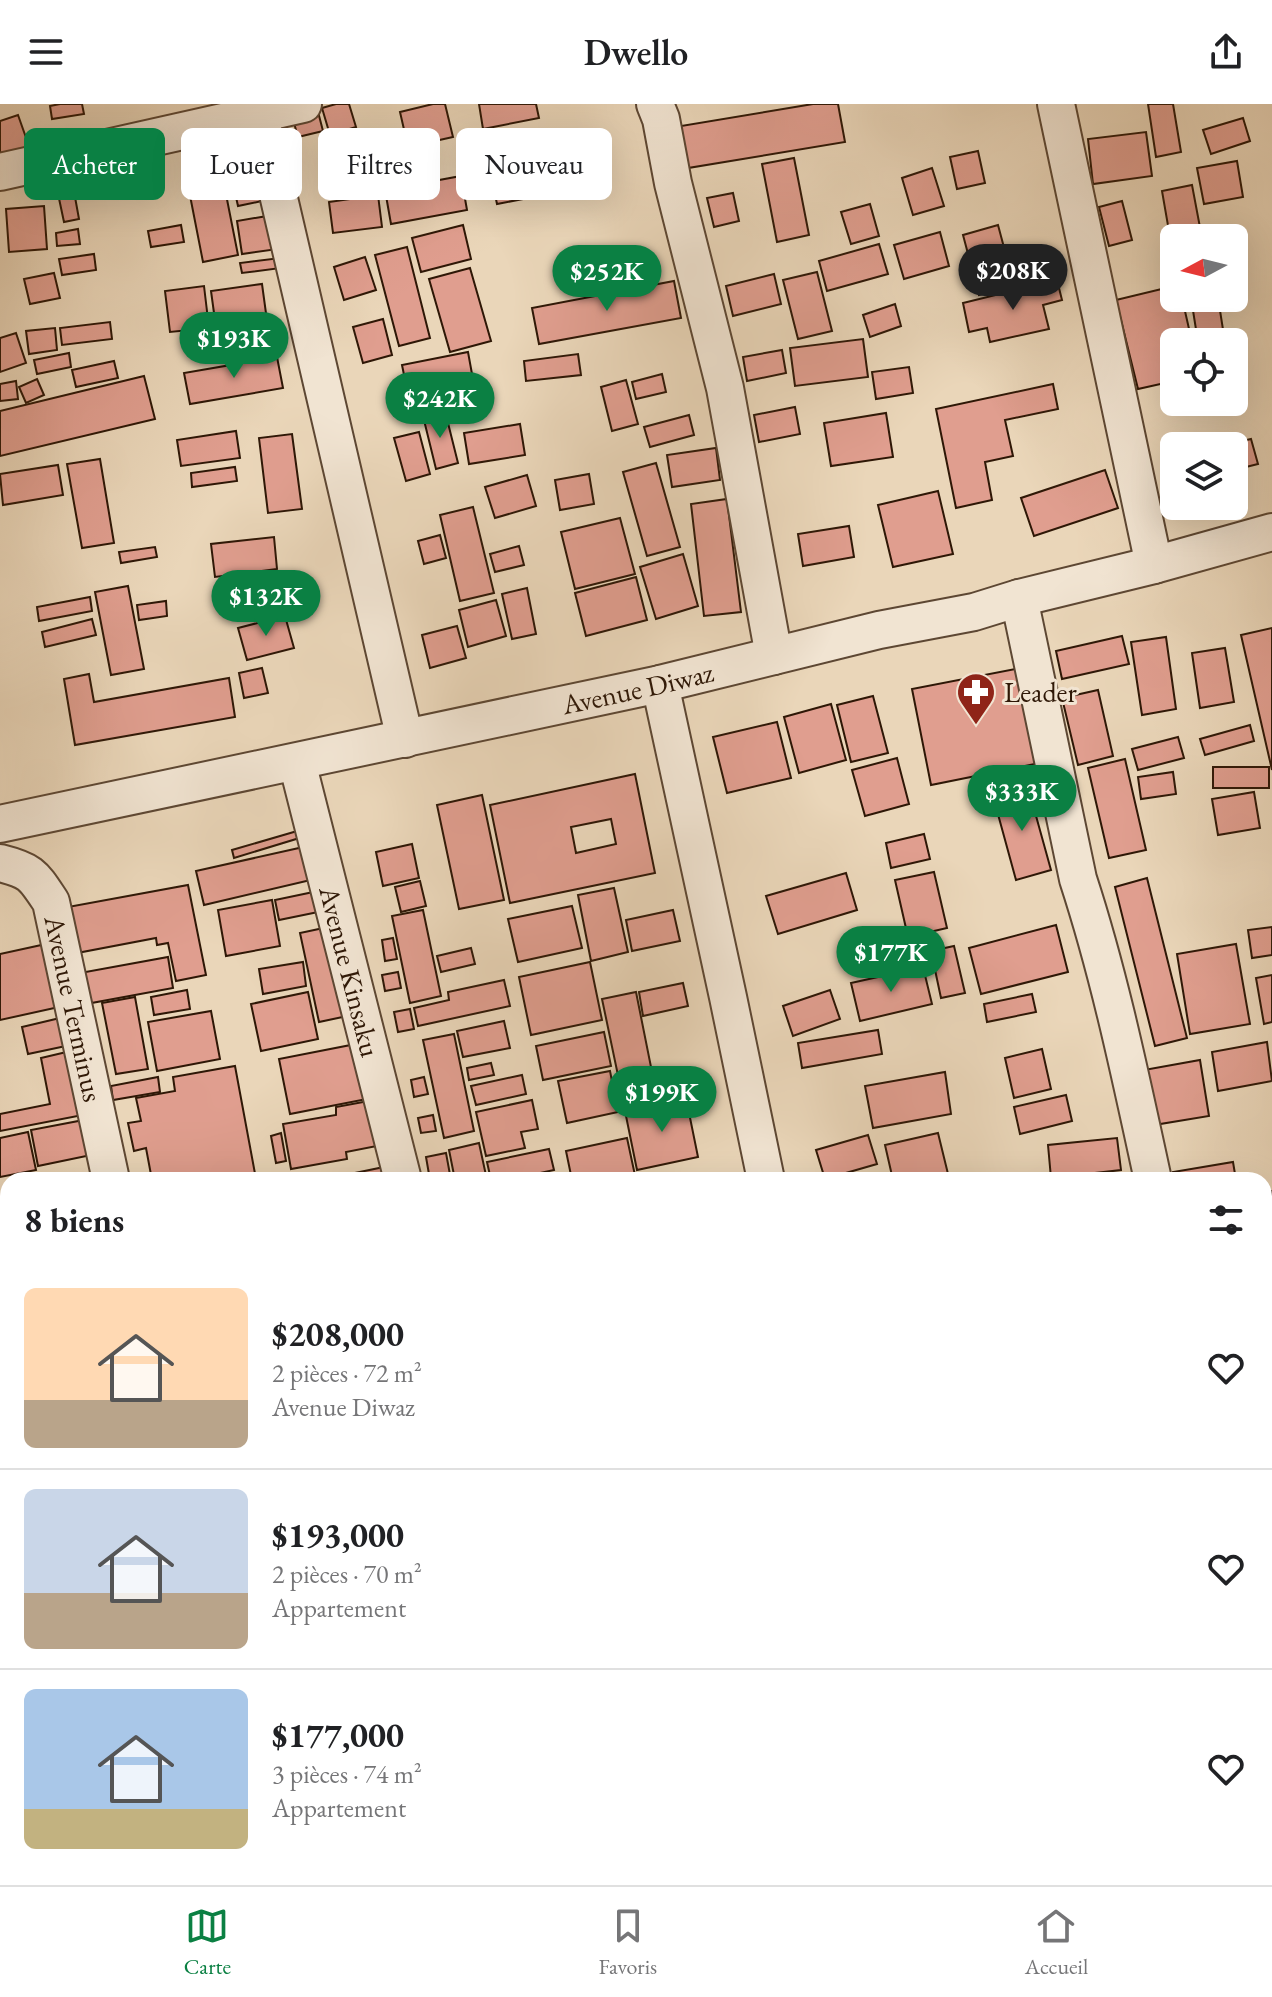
<!DOCTYPE html>
<html lang="fr">
<meta charset="utf-8">
<style>
body{margin:0;font-family:"EB Garamond",serif;background:#f2f2f2;color:#202124;height:100vh;display:flex;flex-direction:column;font-size:30px;white-space:nowrap}
*{box-sizing:border-box;margin:0}
p{font-size:26px;color:#757577}
.icon{flex:none;width:44px;height:44px;fill:none;stroke:currentColor;stroke-width:2;stroke-linecap:round;stroke-linejoin:round}
.map{position:relative;flex:1;overflow:hidden}
.details{position:absolute;left:0px;top:1068px;width:1272px;height:714px;display:flex;flex-direction:column;background:#fff;border-radius:24px 24px 0 0;box-shadow:0 8px 32px #0002}
.details>*{flex:none}
.top-card{position:absolute;left:24px;top:24px;width:800px;height:72px;display:flex;gap:16px}
.needle{width:52px;rotate:263deg}
.tools{position:absolute;left:1160px;top:120px;display:grid;gap:16px}
.tools a{display:grid;place-items:center;width:88px;height:88px;border-radius:12px;background:#fff;box-shadow:0 8px 32px #0002;font-size:40px}
.price{position:absolute;translate:-50% -68px;padding:0 18px;border-radius:28px;background:#0b8043;color:#fff;font-size:26px;line-height:52px;filter:drop-shadow(0 2px 4px #0008)}
.price::after{content:'';position:absolute;left:50%;top:48px;width:24px;height:18px;margin-left:-12px;background:inherit;clip-path:polygon(0 0,100% 0,50% 100%)}
.price.selected{background:#222;color:#fff}
ul{padding:0;list-style:none}
li{display:flex;align-items:center;gap:24px;height:200px;padding:0 24px}
li+li{border-top:2px solid #e0e0e0}
li span{display:grid;place-items:center;flex:none;width:224px;height:160px;border-radius:12px;color:#555}
li>.icon{margin-inline-start:auto}
span .icon{width:96px;height:96px;fill:#fffc;stroke-width:1}
li b{font-size:34px}
h2{display:flex;justify-content:space-between;align-items:center;height:96px;padding:0 24px;font-size:34px}
.chip{padding:0 28px;border-radius:12px;background:#fff;box-shadow:0 8px 32px #0002;font-size:28px;line-height:72px}
.chip.selected{background:#0b8043;color:#fff}
header{display:flex;justify-content:space-between;align-items:center;height:104px;padding:0 24px;background:#fff;font-size:36px;font-weight:600}
.tab-bar{display:flex;justify-content:space-around;align-items:center;height:112px;border-top:2px solid #e0e0e0;background:#fff;font-size:22px;color:#757577}
.tab-bar a{display:grid;justify-items:center;gap:4px}
.tab-bar .selected{color:#0b8043}
.map>svg:first-child{display:block}
.building{fill:#e09e8f;stroke:#2e1706;stroke-width:2;fill-rule:evenodd}
.lines{fill:none;stroke-linecap:round;stroke-linejoin:round}
.minor-casing{stroke:#5d4733;stroke-width:40}
.minor{stroke:#f1e4d2;stroke-width:36}
.labels{text-anchor:middle;dominant-baseline:central;stroke-width:6;stroke-linejoin:round;paint-order:stroke}
.street-label{font-size:28px;fill:#2e1706;stroke:#f1e4d2}
.poi-label{font-size:28px;fill:#2e1706;stroke:#f1e4d2;text-anchor:start}
</style>
<header><svg class="icon" aria-label="menu" viewBox="0 0 24 24"><path d="M4 6h16M4 12h16M4 18h16"/></svg>Dwello<svg class="icon" aria-label="share" viewBox="0 0 24 24"><path d="M12 15V3M7 8l5-5 5 5M5 13v7h14v-7"/></svg></header>
<div class="map">
<svg width="1272" height="1781" viewBox="0 0 1272 1781">
<rect width="100%" height="100%" fill="#ead6b9"/>
<filter id="stains"><feTurbulence type="fractalNoise" baseFrequency=".0025" numOctaves="4"/><feColorMatrix values="0 0 0 0 .2 0 0 0 0 .09 0 0 0 0 .02 0 0 0 .5 -.17"/></filter>
<radialGradient id="worn" r=".72"><stop offset=".6" stop-color="#630" stop-opacity="0"/><stop offset="1" stop-color="#630" stop-opacity=".3"/></radialGradient>
<!-- building -->
<g class="building">
<polygon points="60,0 82,0 84,10 52,15 50,2"/>
<polygon points="316,0 323,27 298,33 290,5"/>
<polygon points="336,0 349,0 356,23 330,31 322,4"/>
<polygon points="433,0 445,0 453,33 408,43 400,8"/>
<polygon points="479,0 536,0 539,14 483,25"/>
<polygon points="813,0 838,0 845,38 688,64 681,22"/>
<polygon points="1148,0 1173,0 1181,48 1156,53"/>
<polygon points="18,11 30,45 3,55 0,47 0,17"/>
<polygon points="1243,14 1250,37 1211,50 1203,26"/>
<polygon points="384,28 393,73 362,80 353,35"/>
<polygon points="1146,28 1152,72 1093,80 1088,35"/>
<polygon points="243,38 245,52 224,54 222,41"/>
<polygon points="978,47 985,79 957,85 950,53"/>
<polygon points="794,54 809,131 777,138 762,60"/>
<polygon points="1237,57 1243,93 1204,100 1197,64"/>
<polygon points="220,60 238,151 203,158 185,66"/>
<polygon points="234,61 238,79 228,81 224,63"/>
<polygon points="932,64 944,102 913,111 902,74"/>
<polygon points="550,65 554,89 497,100 492,76"/>
<polygon points="51,68 55,86 35,90 32,72"/>
<polygon points="461,72 467,106 391,120 385,86"/>
<polygon points="258,79 262,97 238,102 234,84"/>
<polygon points="1192,81 1202,134 1174,134 1174,156 1162,87"/>
<polygon points="73,82 79,115 64,118 57,85"/>
<polygon points="733,89 739,117 714,123 707,94"/>
<polygon points="378,91 382,123 333,129 329,98"/>
<polygon points="1122,97 1132,136 1109,142 1099,103"/>
<polygon points="870,100 879,132 851,140 841,108"/>
<polygon points="44,102 47,145 9,148 6,105"/>
<polygon points="273,111 278,145 242,150 237,117"/>
<polygon points="181,121 184,138 151,143 148,127"/>
<polygon points="463,121 471,155 421,168 412,134"/>
<polygon points="998,121 1014,181 979,191 963,131"/>
<polygon points="78,125 80,140 57,142 56,129"/>
<polygon points="940,128 949,162 904,175 894,141"/>
<polygon points="879,140 888,170 827,187 819,157"/>
<polygon points="407,143 430,234 399,242 375,151"/>
<polygon points="94,150 96,166 62,171 59,155"/>
<polygon points="365,153 376,186 344,196 334,163"/>
<polygon points="280,154 281,164 242,169 240,159"/>
<polygon points="470,164 491,237 450,248 429,175"/>
<polygon points="817,168 832,227 798,235 783,176"/>
<polygon points="54,169 60,194 30,200 24,175"/>
<polygon points="774,170 781,200 733,212 726,182"/>
<polygon points="1057,176 1062,196 1043,201 1049,225 990,238 987,224 969,228 963,199"/>
<polygon points="674,177 681,214 539,240 532,204"/>
<polygon points="262,180 271,246 220,253 211,187"/>
<polygon points="204,182 209,224 170,228 165,187"/>
<polygon points="1174,182 1174,194 1182,194 1192,238 1174,238 1174,277 1138,285 1116,196"/>
<polygon points="1191,194 1218,194 1225,238 1198,238"/>
<polygon points="895,200 901,222 870,233 863,211"/>
<polygon points="383,215 392,251 363,259 353,223"/>
<polygon points="110,218 112,235 62,241 60,224"/>
<polygon points="55,224 57,246 29,250 26,227"/>
<polygon points="16,229 26,259 0,268 0,234"/>
<polygon points="863,235 868,273 795,282 790,244"/>
<polygon points="782,246 786,269 747,277 743,253"/>
<polygon points="468,248 476,292 411,305 402,261"/>
<polygon points="69,249 71,263 37,270 34,256"/>
<polygon points="578,250 581,271 526,277 524,257"/>
<polygon points="277,253 283,284 190,300 184,269"/>
<polygon points="114,257 118,274 76,283 72,266"/>
<polygon points="909,263 913,289 876,295 872,268"/>
<polygon points="662,270 666,288 636,295 632,278"/>
<polygon points="144,272 155,315 0,352 0,307"/>
<polygon points="37,275 44,291 26,299 19,283"/>
<polygon points="626,276 638,320 612,327 601,283"/>
<polygon points="16,277 18,295 0,297 0,280"/>
<polygon points="1053,280 1058,305 1005,316 1013,352 985,358 992,396 956,404 936,305"/>
<polygon points="795,303 800,330 759,338 754,311"/>
<polygon points="445,307 458,359 436,365 423,312"/>
<polygon points="886,309 893,353 831,362 824,319"/>
<polygon points="689,311 694,331 650,343 644,323"/>
<polygon points="520,320 525,351 469,360 464,329"/>
<polygon points="236,327 240,354 181,362 177,336"/>
<polygon points="419,328 430,370 406,377 394,334"/>
<polygon points="292,330 302,405 268,409 259,334"/>
<polygon points="1251,335 1258,360 1234,366 1234,342 1221,342"/>
<polygon points="716,344 720,376 672,383 667,351"/>
<polygon points="100,355 114,439 82,444 67,360"/>
<polygon points="656,359 680,443 647,452 623,368"/>
<polygon points="58,361 63,391 3,401 0,370"/>
<polygon points="235,363 237,377 192,383 191,369"/>
<polygon points="1105,366 1118,404 1034,432 1021,394"/>
<polygon points="589,370 594,400 560,406 555,376"/>
<polygon points="527,371 536,402 495,414 485,383"/>
<polygon points="938,387 953,450 893,463 878,401"/>
<polygon points="727,395 741,508 704,512 691,400"/>
<polygon points="473,403 494,489 460,497 440,411"/>
<polygon points="620,414 635,470 575,485 561,428"/>
<polygon points="849,422 854,453 803,462 798,430"/>
<polygon points="440,431 446,454 424,460 418,437"/>
<polygon points="274,433 277,465 215,473 211,440"/>
<polygon points="519,442 524,461 495,468 490,450"/>
<polygon points="155,443 157,453 121,459 119,448"/>
<polygon points="683,450 698,502 656,515 640,463"/>
<polygon points="636,473 647,516 586,532 575,489"/>
<polygon points="277,478 279,496 226,503 223,485"/>
<polygon points="128,482 144,565 111,571 95,488"/>
<polygon points="527,484 536,530 512,535 502,490"/>
<polygon points="90,493 92,507 39,517 37,503"/>
<polygon points="496,496 506,532 468,543 459,506"/>
<polygon points="166,497 167,512 139,516 137,501"/>
<polygon points="285,512 294,544 247,556 238,524"/>
<polygon points="92,515 96,531 45,543 42,528"/>
<polygon points="457,522 466,554 430,564 422,531"/>
<polygon points="1272,524 1272,666 1241,531"/>
<polygon points="1122,532 1129,560 1062,575 1056,547"/>
<polygon points="1166,533 1176,605 1142,611 1131,538"/>
<polygon points="1225,544 1234,598 1200,604 1192,549"/>
<polygon points="262,564 268,589 244,594 239,569"/>
<polygon points="1021,564 1040,659 931,681 912,585"/>
<polygon points="89,570 94,598 229,574 235,613 75,641 64,575"/>
<polygon points="1098,586 1113,652 1078,661 1062,594"/>
<polygon points="873,592 888,649 851,658 837,601"/>
<polygon points="831,600 846,656 799,669 784,613"/>
<polygon points="777,618 791,674 727,689 713,633"/>
<polygon points="1250,621 1254,637 1205,651 1200,635"/>
<polygon points="1178,633 1184,654 1138,666 1132,645"/>
<polygon points="897,654 909,700 865,712 852,666"/>
<polygon points="1125,655 1146,746 1109,754 1088,664"/>
<rect x="1213" y="663" width="56" height="21"/>
<polygon points="1173,668 1176,690 1141,695 1138,673"/>
<path d="M635,670L655,769L510,799L490,701ZM611,715L616,740L576,749L571,723Z"/>
<polygon points="1028,683 1051,766 1016,776 993,692"/>
<polygon points="1254,688 1260,724 1218,731 1212,695"/>
<polygon points="482,691 504,796 459,805 437,701"/>
<polygon points="304,725 306,732 234,754 232,746"/>
<polygon points="924,730 930,755 891,764 886,739"/>
<polygon points="412,740 419,774 383,782 376,748"/>
<polygon points="308,742 315,775 204,801 196,767"/>
<polygon points="934,768 947,824 908,833 895,776"/>
<polygon points="846,769 857,806 778,830 766,792"/>
<polygon points="1147,774 1187,934 1155,942 1115,783"/>
<polygon points="420,777 426,802 401,808 395,783"/>
<polygon points="188,781 206,871 176,877 168,839 157,841 156,834 77,849 68,803"/>
<polygon points="614,784 628,848 591,857 578,791"/>
<polygon points="323,786 328,806 279,816 275,796"/>
<polygon points="272,796 280,842 226,852 218,806"/>
<polygon points="572,802 582,844 518,858 508,815"/>
<polygon points="423,806 441,892 410,899 392,812"/>
<polygon points="673,806 680,837 632,847 626,816"/>
<polygon points="1056,821 1068,868 981,890 969,844"/>
<polygon points="333,822 352,911 319,918 300,829"/>
<polygon points="1272,823 1272,851 1252,854 1248,826"/>
<polygon points="393,834 397,855 385,857 382,836"/>
<polygon points="46,840 59,903 0,916 0,850"/>
<polygon points="1236,840 1250,920 1190,930 1177,850"/>
<polygon points="954,842 965,889 941,894 931,847"/>
<polygon points="471,844 475,860 441,868 437,852"/>
<polygon points="168,853 173,884 86,900 80,869"/>
<polygon points="303,858 306,882 263,890 259,865"/>
<polygon points="590,858 602,916 531,931 519,873"/>
<polygon points="923,863 932,900 860,917 851,879"/>
<polygon points="398,868 401,884 385,887 382,871"/>
<polygon points="1272,871 1272,918 1264,920 1256,874"/>
<polygon points="504,876 510,902 418,922 414,904 449,896 448,888"/>
<polygon points="683,879 688,902 643,912 639,888"/>
<polygon points="187,886 190,905 154,911 151,893"/>
<polygon points="830,886 840,915 793,932 783,902"/>
<polygon points="308,888 318,935 261,947 251,900"/>
<polygon points="636,888 657,993 624,1000 602,895"/>
<polygon points="1032,890 1036,908 987,918 984,900"/>
<polygon points="135,893 148,965 116,970 102,899"/>
<polygon points="410,905 414,925 398,928 394,908"/>
<polygon points="211,907 220,955 157,967 148,918"/>
<polygon points="60,914 66,942 28,950 22,923"/>
<polygon points="504,917 510,944 463,953 457,927"/>
<polygon points="878,926 882,950 802,964 798,939"/>
<polygon points="604,928 611,962 543,976 536,942"/>
<polygon points="454,930 474,1027 444,1034 423,936"/>
<polygon points="1267,938 1272,977 1218,987 1212,948"/>
<polygon points="361,939 372,994 290,1010 279,955"/>
<polygon points="1042,945 1051,985 1014,994 1005,954"/>
<polygon points="75,946 88,1010 0,1027 0,1010 50,1000 41,954"/>
<polygon points="1200,956 1209,1012 1154,1021 1144,966"/>
<polygon points="491,959 494,971 469,976 467,964"/>
<polygon points="235,962 256,1075 152,1076 146,1044 134,1047 128,1019 141,1017 136,994 175,987 173,973"/>
<polygon points="610,967 618,1008 567,1019 558,977"/>
<polygon points="945,968 951,1010 873,1024 865,982"/>
<polygon points="522,971 526,990 476,1001 471,982"/>
<polygon points="158,973 160,988 113,996 111,982"/>
<polygon points="424,973 428,990 414,993 411,976"/>
<polygon points="1066,991 1072,1017 1020,1030 1014,1003"/>
<polygon points="686,994 698,1053 637,1066 625,1007"/>
<polygon points="374,996 382,1041 346,1048 347,1055 291,1065 283,1020 336,1011 336,1003"/>
<polygon points="532,996 538,1025 521,1028 525,1044 486,1052 476,1008"/>
<polygon points="433,1011 436,1027 421,1029 418,1014"/>
<polygon points="89,1015 96,1050 38,1062 31,1026"/>
<polygon points="28,1028 36,1066 0,1073 0,1034"/>
<polygon points="281,1029 286,1057 276,1059 271,1032"/>
<polygon points="938,1029 949,1074 941,1076 893,1076 885,1041"/>
<polygon points="868,1031 877,1060 825,1075 816,1046"/>
<polygon points="627,1034 636,1076 572,1076 566,1047"/>
<polygon points="1117,1034 1121,1066 1051,1074 1048,1041"/>
<polygon points="479,1039 487,1076 455,1076 449,1046"/>
<polygon points="549,1045 554,1066 508,1076 491,1076 487,1058"/>
<polygon points="446,1049 451,1076 430,1076 426,1053"/>
<polygon points="1233,1058 1236,1076 1174,1076 1173,1068"/>
<polygon points="384,1063 386,1076 321,1076"/>
<polygon points="1272,1087 1272,1145 1264,1147 1264,1089"/>
<polygon points="8,1099 8,1129 5,1130 0,1100"/>
<polygon points="8,1194 8,1223 0,1225 0,1196"/>
<polygon points="1272,1228 1272,1384 1264,1386 1264,1229"/>
<polygon points="8,1244 8,1268 0,1269 0,1246"/>
<polygon points="8,1297 8,1339 0,1340 0,1299"/>
<polygon points="8,1368 8,1400 0,1401 0,1370"/>
<polygon points="8,1427 8,1464 0,1466 0,1428"/>
<polygon points="1272,1447 1272,1558 1264,1514 1264,1449"/>
<polygon points="8,1543 8,1599 2,1600 0,1587 0,1544"/>
<polygon points="80,1774 181,1774 187,1781 84,1781 79,1775"/>
<polygon points="203,1774 239,1774 241,1781 204,1781"/>
<polygon points="313,1774 346,1774 348,1781 314,1781"/>
<polygon points="352,1774 378,1774 379,1781 354,1781"/>
<polygon points="710,1774 754,1774 756,1781 712,1781"/>
<polygon points="755,1774 783,1774 785,1781 757,1781"/>
<polygon points="786,1774 815,1774 817,1781 787,1781"/>
<polygon points="862,1774 896,1774 897,1781 863,1781"/>
<polygon points="1046,1774 1083,1774 1084,1781 1047,1781"/>
</g>
<g class="lines">
<!-- minor casing -->
<g class="minor-casing">
<g id="minor">
<polyline points="257,0 405,635"/>
<polyline points="655,0 661,15 673,79 725,284 774,552"/>
<polyline points="1056,0 1154,461"/>
<polyline points="0,68 303,0"/>
<path d="M1019,494L1078,775C1110,873 1131,975 1153,1076"/>
<polyline points="660,580 728,893 766,1076"/>
<path id="s1" d="M297,658L403,1076"/>
<path id="s2" d="M0,720L660,580L879,526L974,508L1019,494L1154,461L1272,428"/>
<path id="s3" d="M0,759C32,767 33,771 51,798L111,1076"/>
<polyline points="1264,1167 1272,1165"/>
<polyline points="0,1508 8,1506"/>
<polyline points="1264,1656 1272,1700"/>
<polyline points="0,1722 8,1734"/>
<polyline points="36,1774 41,1781"/>
<polyline points="265,1774 267,1781"/>
<polyline points="555,1774 556,1781"/>
<polyline points="922,1774 924,1781"/>
</g>
</g>
<!-- minor -->
<use href="#minor" class="minor"/>
</g>
<!-- icons -->
<defs>
<g id="pharmacy-pin" transform="scale(2)"><path d="M0 17L-7.5 6A9.5 9.5 0 1 1 7.5 6Z" fill="#8f2418" stroke="#f1e4d2"/><path d="M-2-6h4v4h4v4h-4v4h-4v-4h-4v-4h4Z" fill="#fff"/></g>
</defs>
<g fill-rule="evenodd">
<use href="#pharmacy-pin" x="976" y="588"/>
</g>
<g class="labels">
<!-- street labels -->
<g class="street-label">
<text stroke="none"><textPath href="#s2" startOffset="652">Avenue Diwaz</textPath></text>
<text stroke="none"><textPath href="#s1" startOffset="216">Avenue Kinsaku</textPath></text>
<text stroke="none"><textPath href="#s3" startOffset="176">Avenue Terminus</textPath></text>
</g>
<!-- poi labels -->
<g class="poi-label">
<text x="1004" y="588">Leader</text>
</g>
</g>
<rect width="100%" height="100%" filter="url(#stains)"/>
<rect width="100%" height="100%" fill="url(#worn)"/>
</svg>
<div class="tools">
<a><svg class="needle" viewBox="-14 -14 28 28"><path d="M0-13l5 13h-10z" fill="#e53935"/><path d="M0 13l5-13h-10z" fill="#757577"/></svg></a>
<a><svg class="icon" aria-label="locate" viewBox="0 0 24 24"><circle cx="12" cy="12" r="6"/><path d="M12 2v4M12 18v4M2 12h4M18 12h4"/></svg></a>
<a><svg class="icon" aria-label="layers" viewBox="0 0 24 24"><path d="M12 4l9 5-9 5-9-5zM3 14l9 5 9-5"/></svg></a>
</div>
<b class="price selected" style="left:1013px;top:208px">$208K</b>
<b class="price" style="left:607px;top:209px">$252K</b>
<b class="price" style="left:234px;top:276px">$193K</b>
<b class="price" style="left:440px;top:336px">$242K</b>
<b class="price" style="left:266px;top:534px">$132K</b>
<b class="price" style="left:1022px;top:729px">$333K</b>
<b class="price" style="left:891px;top:890px">$177K</b>
<b class="price" style="left:662px;top:1030px">$199K</b>
<div class="top-card">
<a class="chip selected">Acheter</a>
<a class="chip">Louer</a>
<a class="chip">Filtres</a>
<a class="chip">Nouveau</a>
</div>
<section class="details">
<h2>8 biens<svg class="icon" aria-label="filters" viewBox="0 0 24 24"><path d="M4 7h16M4 17h16"/><circle cx="9" cy="7" r="2"/><circle cx="15" cy="17" r="2"/></svg></h2>
<ul>
<li><span style="background:linear-gradient(#ffd9b3 70%,#b9a48a 0)"><svg class="icon" aria-label="home" viewBox="0 0 24 24"><path d="M3 11l9-7 9 7M6 9v11h12V9"/></svg></span><div><b>$208,000</b><p>2 pièces · 72 m²</p><p>Avenue Diwaz</p></div><svg class="icon" aria-label="heart" viewBox="0 0 24 24"><path d="M12 20l-8-8c-3-5 5-10 8-4 3-6 11-1 8 4z"/></svg></li>
<li><span style="background:linear-gradient(#c9d6e8 65%,#b9a48a 0)"><svg class="icon" aria-label="home" viewBox="0 0 24 24"><path d="M3 11l9-7 9 7M6 9v11h12V9"/></svg></span><div><b>$193,000</b><p>2 pièces · 70 m²</p><p>Appartement</p></div><svg class="icon" aria-label="heart" viewBox="0 0 24 24"><path d="M12 20l-8-8c-3-5 5-10 8-4 3-6 11-1 8 4z"/></svg></li>
<li><span style="background:linear-gradient(#a9c7e8 75%,#c2b280 0)"><svg class="icon" aria-label="home" viewBox="0 0 24 24"><path d="M3 11l9-7 9 7M6 9v11h12V9"/></svg></span><div><b>$177,000</b><p>3 pièces · 74 m²</p><p>Appartement</p></div><svg class="icon" aria-label="heart" viewBox="0 0 24 24"><path d="M12 20l-8-8c-3-5 5-10 8-4 3-6 11-1 8 4z"/></svg></li>
</ul>
</section>
</div>
<nav class="tab-bar">
<a class="selected"><svg class="icon" aria-label="map" viewBox="0 0 24 24"><path d="M3 6l6-2 6 2 6-2v14l-6 2-6-2-6 2zM9 4v14M15 6v14"/></svg>Carte</a>
<a><svg class="icon" aria-label="saved" viewBox="0 0 24 24"><path d="M7 4h10v16l-5-4-5 4z"/></svg>Favoris</a>
<a><svg class="icon" aria-label="home" viewBox="0 0 24 24"><path d="M3 11l9-7 9 7M6 9v11h12V9"/></svg>Accueil</a>
</nav>
